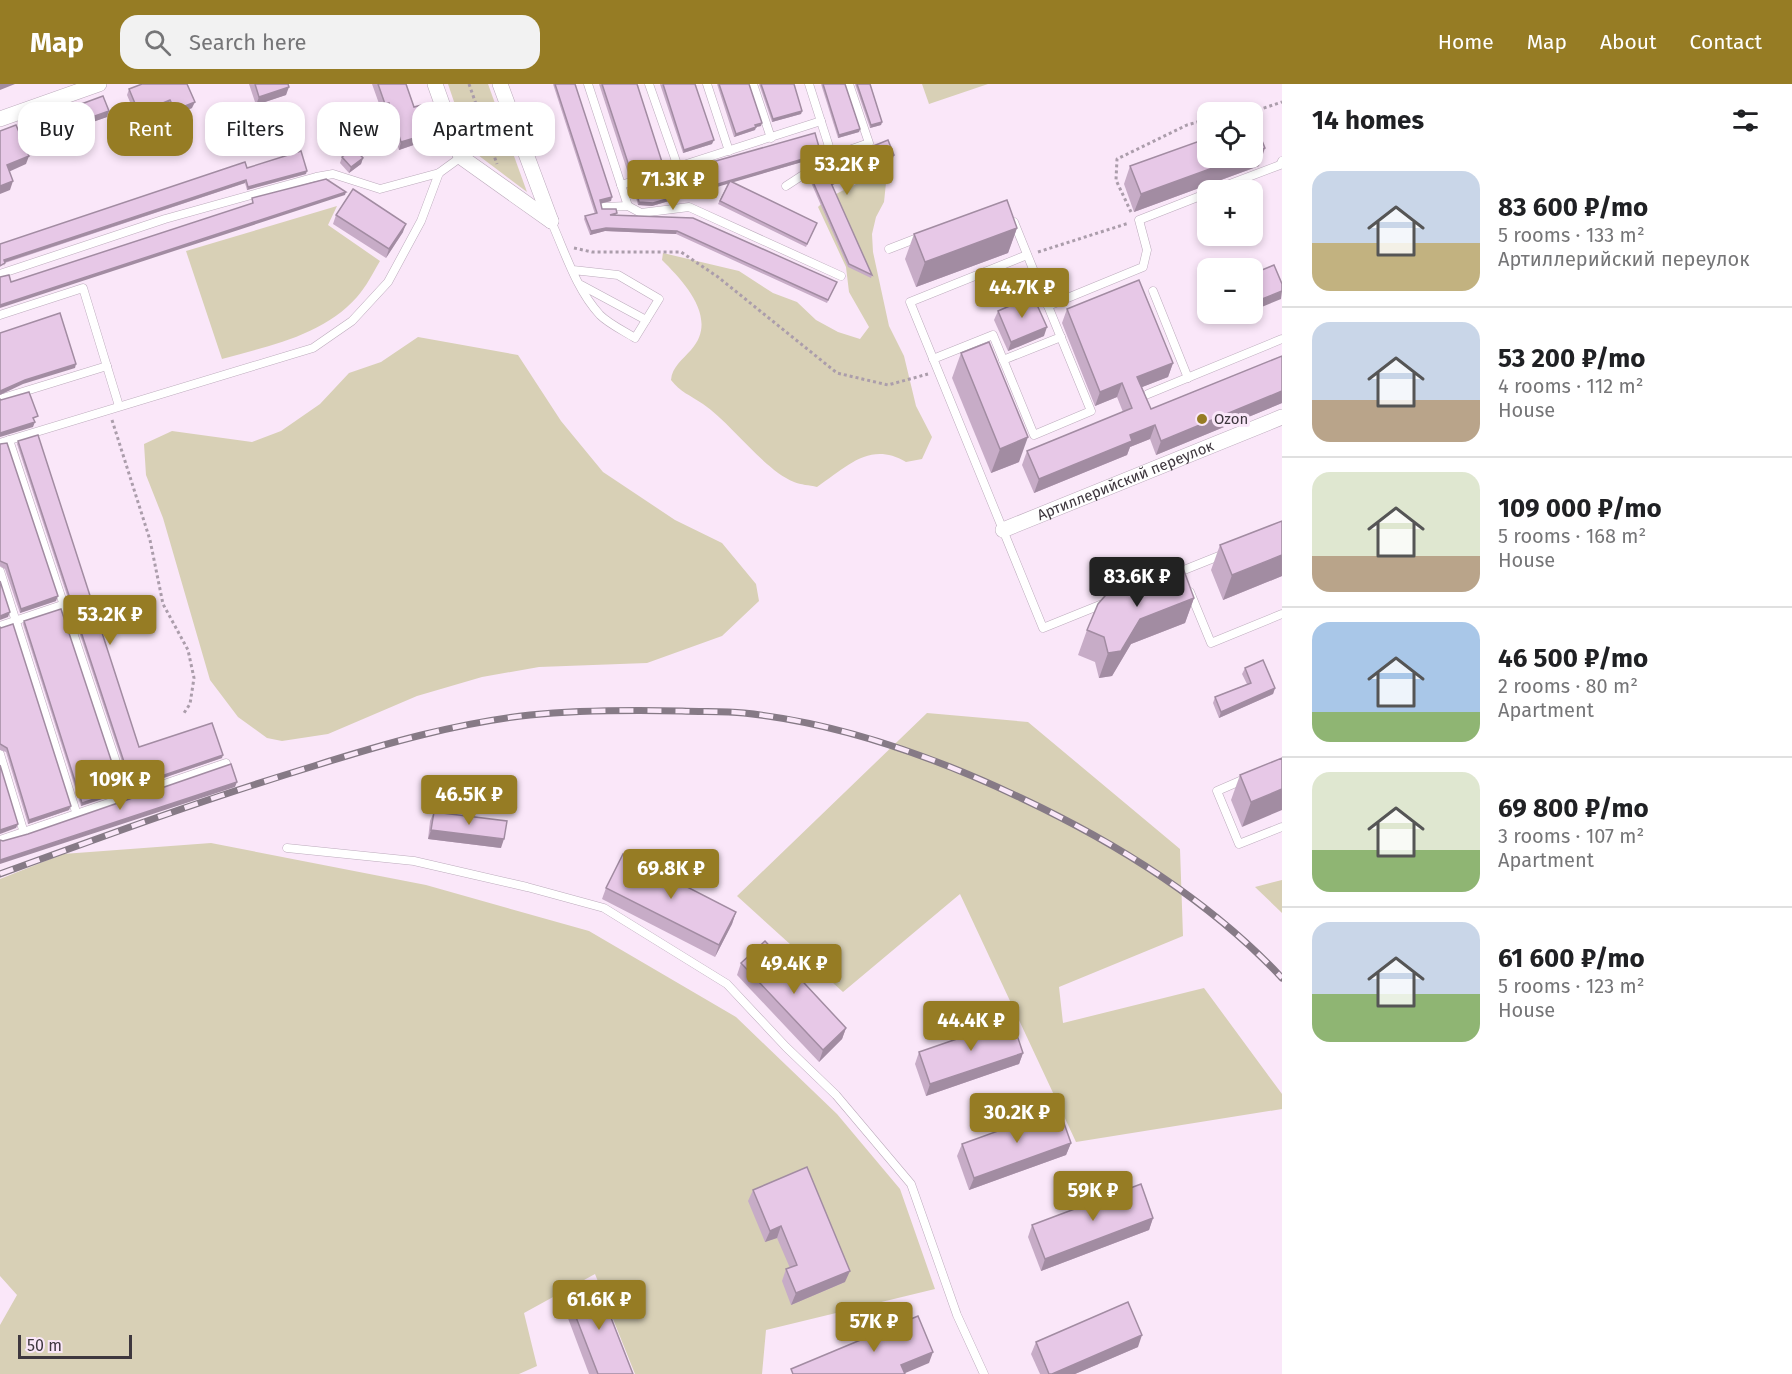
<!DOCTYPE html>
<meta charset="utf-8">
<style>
body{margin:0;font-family:"Fira Sans",sans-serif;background:#f2f2f2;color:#202124;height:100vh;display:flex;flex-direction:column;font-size:22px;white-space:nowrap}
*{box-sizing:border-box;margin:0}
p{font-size:20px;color:#757577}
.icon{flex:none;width:33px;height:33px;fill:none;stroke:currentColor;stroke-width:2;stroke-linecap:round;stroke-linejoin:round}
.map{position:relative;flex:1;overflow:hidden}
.sheet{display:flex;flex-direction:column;background:#fff;width:510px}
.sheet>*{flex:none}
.guide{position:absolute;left:18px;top:18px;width:570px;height:54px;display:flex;gap:12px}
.buttons{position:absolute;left:1197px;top:18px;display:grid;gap:12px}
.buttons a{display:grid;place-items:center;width:66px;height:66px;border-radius:12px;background:#fff;box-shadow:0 3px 9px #0003;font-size:30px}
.scale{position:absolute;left:18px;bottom:15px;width:114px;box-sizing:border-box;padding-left:6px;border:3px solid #3e373e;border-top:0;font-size:16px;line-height:21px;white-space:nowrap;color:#3e373e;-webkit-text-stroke:4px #fae7f9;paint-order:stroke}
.price{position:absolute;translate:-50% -51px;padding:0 14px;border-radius:6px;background:#967c24;color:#fff;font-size:20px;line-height:39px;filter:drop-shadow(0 2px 3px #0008)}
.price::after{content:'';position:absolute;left:50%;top:36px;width:18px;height:14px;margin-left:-9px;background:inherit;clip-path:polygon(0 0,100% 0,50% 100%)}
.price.current{background:#222;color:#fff}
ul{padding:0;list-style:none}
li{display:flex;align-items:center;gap:18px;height:150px;padding:0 30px}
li+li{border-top:2px solid #e0e0e0}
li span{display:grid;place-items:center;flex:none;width:168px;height:120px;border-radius:18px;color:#555}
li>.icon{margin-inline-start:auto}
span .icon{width:72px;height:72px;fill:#fffc;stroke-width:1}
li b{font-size:26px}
h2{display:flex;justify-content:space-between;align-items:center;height:72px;padding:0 30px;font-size:26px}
.chip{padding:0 21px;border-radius:18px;background:#fff;box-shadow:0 3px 9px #0003;font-size:21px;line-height:54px}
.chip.current{background:#967c24;color:#fff}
header{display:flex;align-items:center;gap:36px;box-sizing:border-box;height:84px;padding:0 30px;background:#967c24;color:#fff}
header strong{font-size:28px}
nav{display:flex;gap:33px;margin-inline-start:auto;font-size:21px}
.search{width:420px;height:54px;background:#f2f2f2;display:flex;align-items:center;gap:15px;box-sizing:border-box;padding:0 21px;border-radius:18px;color:#757577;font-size:22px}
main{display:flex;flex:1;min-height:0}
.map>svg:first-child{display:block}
.green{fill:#d8d0b6}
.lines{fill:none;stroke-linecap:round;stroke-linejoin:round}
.service-casing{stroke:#bcabbc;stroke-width:9}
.minor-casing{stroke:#bcabbc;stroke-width:16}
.path{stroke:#ab9dab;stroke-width:3;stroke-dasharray:3 3;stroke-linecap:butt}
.service{stroke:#fff;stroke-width:8}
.minor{stroke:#fff;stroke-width:15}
.rail-casing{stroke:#867a86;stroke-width:7}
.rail{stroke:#fae7f9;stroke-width:4.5;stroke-dasharray:14;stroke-linecap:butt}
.wall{fill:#c7acc7}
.shaded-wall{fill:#a28ca2}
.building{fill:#e7c8e7;stroke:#a28ca2;stroke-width:1.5}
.poi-dot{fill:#967c24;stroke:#fae7f9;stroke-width:2}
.labels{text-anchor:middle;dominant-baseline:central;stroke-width:6;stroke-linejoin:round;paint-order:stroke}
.poi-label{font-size:15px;fill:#3e373e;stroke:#fae7f9;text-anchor:start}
.street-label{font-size:15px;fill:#3e373e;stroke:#fae7f9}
</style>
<header>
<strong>Map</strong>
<div class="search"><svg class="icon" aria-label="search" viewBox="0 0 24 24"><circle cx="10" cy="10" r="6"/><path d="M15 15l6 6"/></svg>Search here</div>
<nav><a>Home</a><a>Map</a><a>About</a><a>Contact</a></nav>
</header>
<main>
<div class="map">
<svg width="1282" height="1290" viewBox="0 0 1282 1290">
<rect width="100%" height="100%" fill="#fae7f9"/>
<!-- green -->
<g class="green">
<polygon points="448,0 488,0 527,108 470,65"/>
<polygon points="922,0 988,0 929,20"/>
<path d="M863,96H880L886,99L884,118L876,133L872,150L873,168L889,242L904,272L916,322L932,353L922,375L906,378C870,357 848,382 817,403C809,401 801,401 794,398C764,386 732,340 703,320C690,311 680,308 671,296C672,283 683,275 691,266C719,235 685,199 662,176L663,169L739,187L773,209L797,218L816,236L838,248L860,255L869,243L849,208L846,183L818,123C830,110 847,106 863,96Z"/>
<path d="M337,122L328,141L380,177C373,189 366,203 357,213C324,251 269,262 222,275L186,167Z"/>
<polygon points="418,253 518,271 561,337 603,388 675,436 722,459 756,500 759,517 722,552 647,579 539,583 482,593 417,612 328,650 282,657 267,654 238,633 210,596 163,434 146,391 144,360 172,347 252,358 281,347 320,320 349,289 381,278"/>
<polygon points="927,629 1028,638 1180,765 1183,852 1059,903 1063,939 1204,904 1282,1010 1282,1025 1076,1058 960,810 843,908 737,812"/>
<polygon points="211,759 426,801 589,847 736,933 837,1030 900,1105 935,1205 766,1246 762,1290 635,1290 595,1190 524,1229 537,1282 519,1290 0,1290 0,1241 17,1211 0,1192 0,795 63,770"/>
<polygon points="1282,796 1282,829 1255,803"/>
</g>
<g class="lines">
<!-- service casing -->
<g class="service-casing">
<g id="service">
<polyline points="588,0 628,122"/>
<polyline points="649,0 678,83"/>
<polyline points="707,0 729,67"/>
<polyline points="753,0 771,54"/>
<polyline points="832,72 869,59 849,0"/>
<polyline points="621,101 821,37"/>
<polyline points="786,102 832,72 809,0"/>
<polyline points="1214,106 1280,81 1282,77"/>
<polyline points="604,123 628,122 641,129 689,123 841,192"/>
<path d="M551,137C565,168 576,205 600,231C609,240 624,247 635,254L659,215L618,191L573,186"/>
<polyline points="1014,138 1048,222 1143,183 1147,166 1139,136 1208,109"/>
<polyline points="889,165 920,153"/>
<polyline points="1027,171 910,218 1043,544 1105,519"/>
<polyline points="0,190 165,135 316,93 333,90 380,105 439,89"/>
<polyline points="581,201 646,236"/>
<polyline points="1153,207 1188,294"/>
<polyline points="0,231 83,204 119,322"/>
<polyline points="933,275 993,251 1034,351 1091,327 1048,222"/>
<polyline points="1003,276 1061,253"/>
<polyline points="1148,310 1282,255"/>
<polyline points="0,315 107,282"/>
<polyline points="9,356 128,714"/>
<polyline points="0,359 313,264 352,237 388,198 421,137 439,89 461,73"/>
<polyline points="0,487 77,731"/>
<polyline points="1174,490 1224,470"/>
<polyline points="1190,508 1211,559 1282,530"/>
<polyline points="0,542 62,521"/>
<polyline points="0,670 24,749"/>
<polyline points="1247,694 1217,707 1239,760 1282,743"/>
<polyline points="0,756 226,679"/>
<polyline points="287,764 414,777 527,803 604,824 727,900 786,963 836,1011 911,1100 957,1231 984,1290"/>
</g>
</g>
<!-- minor casing -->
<g class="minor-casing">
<g id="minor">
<polyline points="435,0 461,73 551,137"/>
<polyline points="500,0 551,137"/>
<polyline points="0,35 99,0"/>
<path id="s1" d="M1003,446L1282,333"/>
</g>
</g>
<!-- path -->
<g class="path">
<polyline points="469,0 497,80"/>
<polyline points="1228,28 1258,26 1282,18"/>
<polyline points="1131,128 1116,96 1117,75 1187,41 1208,35"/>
<polyline points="574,164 592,168 681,168 718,193 837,289 888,301 928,290"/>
<polyline points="1038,168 1129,139"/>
<polyline points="112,336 150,456 163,520 188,566 194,594 190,620 184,629"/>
</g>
<!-- service -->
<use href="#service" class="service"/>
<!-- minor -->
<use href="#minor" class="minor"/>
<!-- rail casing -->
<g class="rail-casing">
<path id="rail" d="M0,790C104,752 208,714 314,682C384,660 456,639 530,631C580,626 631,626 682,627C703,628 724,627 744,629C840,639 935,673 1021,714C1117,759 1209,816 1282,894"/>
</g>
<!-- rail -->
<use href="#rail" class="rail"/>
</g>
<!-- wall -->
<g class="wall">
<polygon points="142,0 192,24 173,32 168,22 137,35 127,11 129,5"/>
<polygon points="249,0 288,0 286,11 256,21"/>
<polygon points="372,0 406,0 414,23 428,56 399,66 386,27 382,28"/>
<polygon points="553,0 575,0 611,117 601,119 602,125 617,129 616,131 693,134 837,198 827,219 676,150 605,147 590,151 584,135 585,132 595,130"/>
<polygon points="599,0 637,0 661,82 629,92"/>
<polygon points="660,0 695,0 712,60 683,69"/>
<polygon points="717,0 749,0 761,42 756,43 755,46 734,53"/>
<polygon points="759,0 794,0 802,27 801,30 772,38"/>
<polygon points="821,0 845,0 860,45 859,48 838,54"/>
<polygon points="855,0 870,0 882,38 881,41 870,44"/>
<polygon points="54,30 107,33 80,42 81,55 64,63 52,36"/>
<polygon points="322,32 359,55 356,61 346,70 320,38"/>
<polygon points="342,73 363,74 361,80 349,89 340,79"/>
<polygon points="820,73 804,83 802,78 732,98 817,139 806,163 718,120 728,99 652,122 638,121 633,103 634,100"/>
<polygon points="893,74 832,101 872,191 871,194 848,183 809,94 810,91"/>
<polygon points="1130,82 1259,82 1134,128 1124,100"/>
<polygon points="247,84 306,90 247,106 245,99 5,179 4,182 0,160"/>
<polygon points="336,131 403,148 386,174 333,140"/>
<polygon points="1017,144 1008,169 916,203 905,175 914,150"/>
<polygon points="1067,225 1173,279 1168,293 1142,303 1151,325 1282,272 1282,319 1156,371 1150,355 1130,363 1127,371 1034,409 1022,381 1027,367 1123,328 1117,313 1095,322 1062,239"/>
<polygon points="998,227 1044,252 1008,267 994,236"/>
<polygon points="961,269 1019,378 991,389 952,294"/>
<polygon points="18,357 139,663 222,674 131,705 17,360"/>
<polygon points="0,360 56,517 20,529 5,485 0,482"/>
<polygon points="1282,437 1282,492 1223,516 1211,486 1220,461"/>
<polygon points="1124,509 1194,514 1185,539 1131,560 1112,592 1099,594 1095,578 1078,571 1087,546"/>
<polygon points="24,537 121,706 120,709 81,722 23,540"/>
<polygon points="0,543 69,726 28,740 6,668 0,666"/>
<polygon points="1245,584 1275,604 1273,610 1219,634 1213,619 1215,613 1247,600 1242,590"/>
<polygon points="1282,674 1242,743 1231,716 1240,691"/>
<polygon points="434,728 501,764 428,755 430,737"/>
<polygon points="606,804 736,828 732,840 715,873 602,815"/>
<polygon points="741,879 846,944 842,955 819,978 737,891"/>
<polygon points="919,968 1023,969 1019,980 926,1012 915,980"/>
<polygon points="1071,1059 1066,1071 969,1106 957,1072 962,1060"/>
<polygon points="753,1106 845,1198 791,1221 782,1197 786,1185 790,1184 777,1154 765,1158 748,1117"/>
<polygon points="1153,1134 1149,1146 1041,1187 1028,1153 1032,1141"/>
<polygon points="567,1210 633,1290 589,1290 563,1221"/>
<polygon points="1036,1258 1138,1263 1075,1290 1040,1290 1031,1270"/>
</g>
<!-- shaded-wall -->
<g class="shaded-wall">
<polygon points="0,0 15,0 0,6"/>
<polygon points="289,3 286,11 256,21 259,13"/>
<polygon points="170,16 168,22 137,35 139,29"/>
<polygon points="195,18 192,24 173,32 175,26"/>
<polygon points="389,19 386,27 382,28 385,20"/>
<polygon points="109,27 107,33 76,44 78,38"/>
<polygon points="802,27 801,30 772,38 773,35"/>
<polygon points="882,38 881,41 870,44 871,41"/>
<polygon points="762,39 761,42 756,43 755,46 734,53 736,50"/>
<polygon points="860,45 859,48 838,54 839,51"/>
<polygon points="83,49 81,55 64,63 66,57"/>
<polygon points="431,49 428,56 399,66 401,58"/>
<polygon points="359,55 356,61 346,70 348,64"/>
<polygon points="714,56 712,60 683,69 684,66"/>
<polygon points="1265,64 1259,82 1134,128 1141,110 1240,74 1252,74 1252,69"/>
<polygon points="821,70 820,73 804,83 805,80"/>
<polygon points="894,71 893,74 830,102 831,99"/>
<polygon points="29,72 26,80 4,90 7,81"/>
<polygon points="363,74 361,80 349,89 351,83"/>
<polygon points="803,75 802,78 652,122 638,121 639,118"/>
<polygon points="662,78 661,82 629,92 631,88"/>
<polygon points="307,87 306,90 247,106 248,103"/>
<polygon points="246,96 245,99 3,179 4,176"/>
<polygon points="13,97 10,106 0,110 0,102"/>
<polygon points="346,108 345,111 0,224 0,221"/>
<polygon points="612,113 611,117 599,120 600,116"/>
<polygon points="406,140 403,148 386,174 389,165"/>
<polygon points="606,144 677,147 676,150 605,147 590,151 591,147"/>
<polygon points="1017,144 1008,169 916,203 925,178"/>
<polygon points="1282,207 1281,215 1252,227 1252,219"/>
<polygon points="1239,230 1246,230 1238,233"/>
<polygon points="1047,243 1044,252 1008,267 1011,258"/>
<polygon points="1173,279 1168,293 1132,307 1137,293"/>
<polygon points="76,280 75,284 23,300 0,311 0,307 25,296"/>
<polygon points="1122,299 1117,313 1095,322 1100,308"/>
<polygon points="1282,307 1282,319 1156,371 1161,357"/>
<polygon points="35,338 33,343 0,353 0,349"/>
<polygon points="1155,341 1150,355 1130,363 1127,371 1034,409 1039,395 1130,351"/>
<polygon points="1028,353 1019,378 991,389 1000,365"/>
<polygon points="1282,471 1282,492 1223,516 1232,491"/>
<polygon points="58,512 56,517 20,529 21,525"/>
<polygon points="1194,514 1185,539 1131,560 1112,592 1099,594 1108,569 1140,535"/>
<polygon points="10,528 8,533 0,536 0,532"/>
<polygon points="1275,604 1273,610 1219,634 1221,628"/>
<polygon points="223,671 222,674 131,705 132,702"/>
<polygon points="237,698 235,703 0,780 0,776"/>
<polygon points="1282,705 1282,726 1242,743 1251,718"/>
<polygon points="121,706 120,709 81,722 82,719"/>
<polygon points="71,722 69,726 28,740 29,736"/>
<polygon points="18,740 16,744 0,750 0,746"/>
<polygon points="431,746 504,755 501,764 428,755"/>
<polygon points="736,828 732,840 715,873 719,861"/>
<polygon points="846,944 842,955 819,978 823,966"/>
<polygon points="1023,969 1019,980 926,1012 930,1000"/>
<polygon points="1071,1059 1066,1071 969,1106 974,1094"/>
<polygon points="1153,1134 1149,1146 1041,1187 1045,1175"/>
<polygon points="781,1142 777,1154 765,1158 770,1147"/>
<polygon points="850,1187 845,1198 791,1221 796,1209"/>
<polygon points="1142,1251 1138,1263 1075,1290 1052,1290"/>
<polygon points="933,1268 929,1279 903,1290 901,1281"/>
</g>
<!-- building -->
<g class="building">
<polygon points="142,0 187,0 195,18 175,26 170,16 139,29 129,5"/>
<polygon points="255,0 288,0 289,3 259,13"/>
<polygon points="378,0 406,0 414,23 422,21 431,49 401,58 389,19 385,20"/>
<polygon points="555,0 575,0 612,113 600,116 602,125 616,125 617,129 610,131 693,134 837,198 828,216 677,147 606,144 591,147 585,132 597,129"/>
<polygon points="602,0 637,0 662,78 631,88"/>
<polygon points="663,0 695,0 714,56 684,66"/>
<polygon points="719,0 749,0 762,39 755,41 756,43 736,50"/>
<polygon points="761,0 794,0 802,27 773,35"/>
<polygon points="823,0 845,0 860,45 839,51"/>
<polygon points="857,0 870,0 882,38 871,41"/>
<polygon points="103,12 109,27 78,38 83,49 66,57 54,30"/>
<polygon points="333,23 359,55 348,64 322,32"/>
<polygon points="1252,37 1254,37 1265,64 1252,69"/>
<polygon points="16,41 29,72 7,81 13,97 0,102 0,47"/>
<polygon points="815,49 821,70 805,80 803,75 653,119 639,118 634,100"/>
<polygon points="1208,54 1208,74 1240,74 1141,110 1130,82"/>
<polygon points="888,56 894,71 831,99 872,191 849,180 810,91 824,82"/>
<polygon points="354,64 363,74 351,83 342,73"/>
<polygon points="301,67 307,87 248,103 246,96 4,176 5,179 0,182 0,160 245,78 247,84"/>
<polygon points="326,95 346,108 0,221 0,193 9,191 11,198 253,119 252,114"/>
<polygon points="730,97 817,139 807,160 720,117"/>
<polygon points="353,105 406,140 389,165 336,131"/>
<polygon points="1007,116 1017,144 925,178 914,150"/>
<polygon points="1274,181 1282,200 1282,207 1252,219 1252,190"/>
<polygon points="1139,196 1173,279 1137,293 1151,325 1282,272 1282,307 1161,357 1155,341 1130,351 1132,357 1039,395 1027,367 1132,324 1122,299 1100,308 1067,225"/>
<polygon points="1033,212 1047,243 1011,258 998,227"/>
<polygon points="60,229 76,280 25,296 0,307 0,249"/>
<polygon points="989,258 1028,353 1000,365 961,269"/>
<polygon points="29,308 38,332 33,334 35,338 0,349 0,315 1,316"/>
<polygon points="38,351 139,663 212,639 223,671 132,702 18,357"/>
<polygon points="7,359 58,512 21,525 7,480 0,477 0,360"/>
<polygon points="1282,437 1282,471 1232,491 1220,461"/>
<polygon points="1183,484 1194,514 1140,535 1121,567 1108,569 1104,553 1087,546 1098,520 1112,504 1124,509"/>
<polygon points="0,497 10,528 0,532"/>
<polygon points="61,525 121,706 82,719 24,537"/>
<polygon points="13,540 71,722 29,736 7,664 0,660 0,543 1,544"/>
<polygon points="1263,576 1275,604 1221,628 1215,613 1251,599 1245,584"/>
<polygon points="1282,674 1282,705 1251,718 1240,691"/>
<polygon points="231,680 237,698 0,776 0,756 3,757 28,750"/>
<polygon points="0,681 18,740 0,746"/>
<polygon points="434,728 507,737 504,755 431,746"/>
<polygon points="623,770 736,828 719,861 606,804"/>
<polygon points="765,857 846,944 823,966 741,879"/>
<polygon points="1012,936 1023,969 930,1000 919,968"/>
<polygon points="1059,1025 1071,1059 974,1094 962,1060"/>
<polygon points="807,1083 850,1187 796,1209 786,1185 797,1181 781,1142 770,1147 753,1106"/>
<polygon points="1141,1100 1153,1134 1045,1175 1032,1141"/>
<polygon points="597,1198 633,1290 598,1290 567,1210"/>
<polygon points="1128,1218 1142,1251 1052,1290 1049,1290 1036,1258"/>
<polygon points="918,1232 933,1268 901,1281 905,1290 793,1290 791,1285"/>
</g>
<!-- markers -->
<circle class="poi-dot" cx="1202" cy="335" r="6"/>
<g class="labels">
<!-- poi labels -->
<g class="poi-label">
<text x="1214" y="335">Ozon</text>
</g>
<!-- street labels -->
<g class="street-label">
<text stroke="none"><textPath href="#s1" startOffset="132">Артиллерийский переулок</textPath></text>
</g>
</g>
</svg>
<div class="buttons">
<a><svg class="icon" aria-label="locate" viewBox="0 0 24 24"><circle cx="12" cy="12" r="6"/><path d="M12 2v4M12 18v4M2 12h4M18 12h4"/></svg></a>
<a>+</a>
<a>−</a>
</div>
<div class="scale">50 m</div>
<b class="price" style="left:847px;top:112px">53.2K ₽</b>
<b class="price" style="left:673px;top:127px">71.3K ₽</b>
<b class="price" style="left:1022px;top:235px">44.7K ₽</b>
<b class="price current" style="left:1137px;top:524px">83.6K ₽</b>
<b class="price" style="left:110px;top:562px">53.2K ₽</b>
<b class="price" style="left:120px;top:727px">109K ₽</b>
<b class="price" style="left:469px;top:742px">46.5K ₽</b>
<b class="price" style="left:671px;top:816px">69.8K ₽</b>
<b class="price" style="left:794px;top:911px">49.4K ₽</b>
<b class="price" style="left:971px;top:968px">44.4K ₽</b>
<b class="price" style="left:1017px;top:1060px">30.2K ₽</b>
<b class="price" style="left:1093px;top:1138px">59K ₽</b>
<b class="price" style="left:599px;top:1247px">61.6K ₽</b>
<b class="price" style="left:874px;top:1269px">57K ₽</b>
<div class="guide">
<a class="chip">Buy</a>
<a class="chip current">Rent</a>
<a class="chip">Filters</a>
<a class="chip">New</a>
<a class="chip">Apartment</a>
</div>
</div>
<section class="sheet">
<h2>14 homes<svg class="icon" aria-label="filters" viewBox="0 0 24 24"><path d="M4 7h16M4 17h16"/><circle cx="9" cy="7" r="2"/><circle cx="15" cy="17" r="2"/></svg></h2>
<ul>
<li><span style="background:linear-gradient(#c9d6e8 60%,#c2b280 0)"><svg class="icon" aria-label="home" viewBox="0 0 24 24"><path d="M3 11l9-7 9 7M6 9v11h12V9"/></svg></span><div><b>83 600 ₽/mo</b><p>5 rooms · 133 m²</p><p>Артиллерийский переулок</p></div></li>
<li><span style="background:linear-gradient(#c9d6e8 65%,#b9a48a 0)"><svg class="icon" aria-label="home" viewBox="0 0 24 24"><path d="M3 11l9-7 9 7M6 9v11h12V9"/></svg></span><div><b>53 200 ₽/mo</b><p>4 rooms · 112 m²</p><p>House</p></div></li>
<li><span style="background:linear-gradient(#dfe7d0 70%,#b9a48a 0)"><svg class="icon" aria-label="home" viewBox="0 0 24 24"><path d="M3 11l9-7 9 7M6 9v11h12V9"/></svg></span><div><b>109 000 ₽/mo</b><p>5 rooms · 168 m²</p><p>House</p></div></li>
<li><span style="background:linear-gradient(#a9c7e8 75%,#8fb573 0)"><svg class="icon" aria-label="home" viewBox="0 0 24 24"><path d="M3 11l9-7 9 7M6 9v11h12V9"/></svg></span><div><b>46 500 ₽/mo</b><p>2 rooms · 80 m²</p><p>Apartment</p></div></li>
<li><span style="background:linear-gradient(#dfe7d0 65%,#8fb573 0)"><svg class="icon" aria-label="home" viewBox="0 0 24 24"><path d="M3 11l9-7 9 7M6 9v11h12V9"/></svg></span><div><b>69 800 ₽/mo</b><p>3 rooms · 107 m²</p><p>Apartment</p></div></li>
<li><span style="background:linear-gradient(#c9d6e8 60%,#8fb573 0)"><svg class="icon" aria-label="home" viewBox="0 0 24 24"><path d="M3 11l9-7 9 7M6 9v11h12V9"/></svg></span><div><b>61 600 ₽/mo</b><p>5 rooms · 123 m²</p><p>House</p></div></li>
</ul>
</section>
</main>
